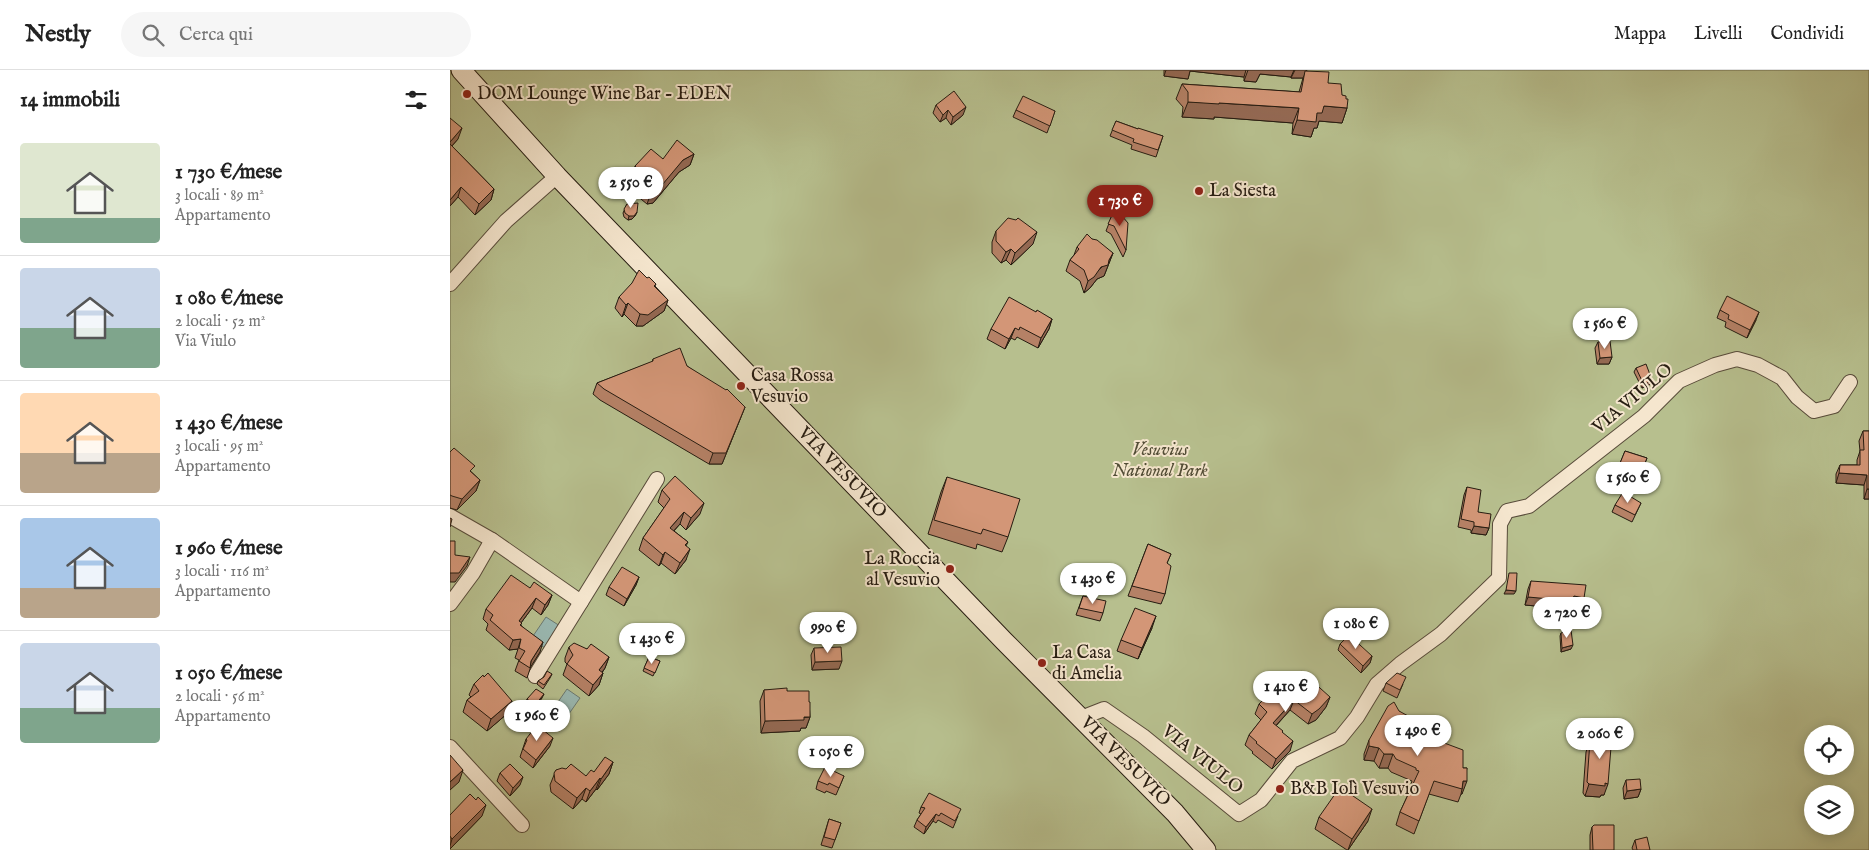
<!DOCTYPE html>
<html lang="it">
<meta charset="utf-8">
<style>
body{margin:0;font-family:"IM FELL English",serif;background:#f6f6f6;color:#222;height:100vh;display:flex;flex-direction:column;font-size:19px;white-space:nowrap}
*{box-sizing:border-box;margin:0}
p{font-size:16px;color:#767676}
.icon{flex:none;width:28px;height:28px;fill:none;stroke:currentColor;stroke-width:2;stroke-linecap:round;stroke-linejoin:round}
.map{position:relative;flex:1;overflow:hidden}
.sheet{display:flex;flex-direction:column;background:#fff;width:450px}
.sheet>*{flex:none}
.fabs{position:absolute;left:1354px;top:655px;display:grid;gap:10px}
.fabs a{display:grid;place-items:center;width:50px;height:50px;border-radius:50%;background:#fff;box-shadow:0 2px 12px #0003;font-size:25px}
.price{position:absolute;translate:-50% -42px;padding:0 11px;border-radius:18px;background:#fff;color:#222;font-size:16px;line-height:32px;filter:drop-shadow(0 1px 2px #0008)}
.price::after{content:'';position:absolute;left:50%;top:30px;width:15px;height:11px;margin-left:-8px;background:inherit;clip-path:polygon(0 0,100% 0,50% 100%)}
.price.current{background:#8f2418;color:#fff}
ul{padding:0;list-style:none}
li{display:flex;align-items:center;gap:15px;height:125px;padding:0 20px}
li+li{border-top:1px solid #e0e0e0}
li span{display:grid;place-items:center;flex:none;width:140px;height:100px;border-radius:5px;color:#555}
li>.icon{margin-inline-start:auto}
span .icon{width:60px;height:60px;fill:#fffc;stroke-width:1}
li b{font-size:21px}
h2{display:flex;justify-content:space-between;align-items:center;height:60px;padding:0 20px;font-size:21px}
header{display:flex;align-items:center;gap:30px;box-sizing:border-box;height:70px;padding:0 25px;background:#fff;border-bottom:1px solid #e0e0e0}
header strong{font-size:24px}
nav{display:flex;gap:28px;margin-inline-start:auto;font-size:18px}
.search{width:350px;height:45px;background:#f6f6f6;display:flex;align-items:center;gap:12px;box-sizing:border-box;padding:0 18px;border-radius:28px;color:#767676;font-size:19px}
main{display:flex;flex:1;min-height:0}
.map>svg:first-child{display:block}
.green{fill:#b7bf8e;stroke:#6e6e50;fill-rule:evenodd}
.water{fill:#9ab9b2;stroke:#6c7a72}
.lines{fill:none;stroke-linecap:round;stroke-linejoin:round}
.street-casing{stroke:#584b3a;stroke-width:16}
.secondary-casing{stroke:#261c11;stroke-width:21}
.street{stroke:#f5e6ce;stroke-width:14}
.secondary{stroke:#f5e6ce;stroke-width:19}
.wall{fill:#b58166;stroke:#261c11}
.shaded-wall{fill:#946953;stroke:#261c11}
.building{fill:#d39677;stroke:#261c11}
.poi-dot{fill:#8f2418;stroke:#f5e6ce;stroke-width:2}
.labels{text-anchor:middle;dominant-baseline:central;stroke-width:4;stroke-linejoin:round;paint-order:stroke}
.poi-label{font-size:18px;fill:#261c11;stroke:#f5e6ce;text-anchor:start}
.street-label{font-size:18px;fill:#261c11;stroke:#f5e6ce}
.park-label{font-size:18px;font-style:italic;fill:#524d36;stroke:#f5e6ce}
</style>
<header>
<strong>Nestly</strong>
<div class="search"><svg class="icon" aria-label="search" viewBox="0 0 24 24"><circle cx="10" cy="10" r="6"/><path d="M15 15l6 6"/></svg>Cerca qui</div>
<nav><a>Mappa</a><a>Livelli</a><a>Condividi</a></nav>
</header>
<main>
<section class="sheet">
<h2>14 immobili<svg class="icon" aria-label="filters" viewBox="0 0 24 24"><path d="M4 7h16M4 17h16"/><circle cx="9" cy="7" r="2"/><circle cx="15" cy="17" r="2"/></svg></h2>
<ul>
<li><span style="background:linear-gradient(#dfe7d0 75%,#7fa58c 0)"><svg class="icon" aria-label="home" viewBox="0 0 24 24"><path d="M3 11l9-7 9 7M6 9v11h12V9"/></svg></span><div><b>1 730 €/mese</b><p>3 locali · 89 m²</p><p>Appartamento</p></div></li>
<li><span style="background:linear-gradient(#c9d6e8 60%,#7fa58c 0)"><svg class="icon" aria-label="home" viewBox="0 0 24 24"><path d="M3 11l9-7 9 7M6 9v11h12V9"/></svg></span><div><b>1 080 €/mese</b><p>2 locali · 52 m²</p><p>Via Viulo</p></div></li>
<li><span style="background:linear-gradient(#ffd9b3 60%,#b9a48a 0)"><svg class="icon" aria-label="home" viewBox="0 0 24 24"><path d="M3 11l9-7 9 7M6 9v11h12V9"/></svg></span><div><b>1 430 €/mese</b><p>3 locali · 95 m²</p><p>Appartamento</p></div></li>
<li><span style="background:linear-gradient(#a9c7e8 70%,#b9a48a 0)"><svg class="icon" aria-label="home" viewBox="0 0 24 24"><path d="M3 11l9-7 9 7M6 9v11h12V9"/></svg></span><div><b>1 960 €/mese</b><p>3 locali · 116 m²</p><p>Appartamento</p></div></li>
<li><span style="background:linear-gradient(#c9d6e8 65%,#7fa58c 0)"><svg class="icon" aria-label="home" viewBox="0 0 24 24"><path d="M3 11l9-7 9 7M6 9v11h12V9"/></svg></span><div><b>1 050 €/mese</b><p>2 locali · 56 m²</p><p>Appartamento</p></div></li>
</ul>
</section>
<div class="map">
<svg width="1419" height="780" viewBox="0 0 1419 780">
<rect width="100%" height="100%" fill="#efd8b4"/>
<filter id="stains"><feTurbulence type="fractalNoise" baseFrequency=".004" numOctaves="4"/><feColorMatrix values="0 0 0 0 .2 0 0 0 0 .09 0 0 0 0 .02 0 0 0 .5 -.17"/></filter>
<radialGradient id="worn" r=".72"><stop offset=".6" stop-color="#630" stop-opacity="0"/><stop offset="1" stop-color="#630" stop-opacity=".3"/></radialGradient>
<!-- green -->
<path class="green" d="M0,0H1419V780H0ZM1362,664H1395V696H1362ZM1362,724H1395V756H1362Z"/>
<!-- water -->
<g class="water">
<polygon points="96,547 110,556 95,578 81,569"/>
<polygon points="117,619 130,628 114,651 101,642"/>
</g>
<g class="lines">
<!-- street casing -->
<g class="street-casing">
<g id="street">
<polyline points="0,214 56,151 107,106"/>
<polyline points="0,446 42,470"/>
<polyline points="0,534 23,503 42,470 131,532 207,409"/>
<polyline points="85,606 131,532"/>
<polyline points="631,648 654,639 693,666 789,744 811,730 842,691 890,668 907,647 927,614 950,594 991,564 1049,508 1050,454 1057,441 1079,436 1194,346 1229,311 1265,295 1287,289 1308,295 1332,308 1347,327 1364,341 1384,336 1400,312"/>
<polyline points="0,677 72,755"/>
</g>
</g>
<!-- secondary casing -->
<g class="secondary-casing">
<polyline id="secondary" points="11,0 107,106 554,571 725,743 756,780"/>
</g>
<!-- street -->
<use href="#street" class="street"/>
<!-- secondary -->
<use href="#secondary" class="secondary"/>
</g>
<!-- wall -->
<g class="wall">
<polygon points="714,0 857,0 856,1 878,13 892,25 897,38 892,53 869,51 867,58 864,58 861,67 842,64 843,53 764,47 764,49 732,47 733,37 726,29 732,14 849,22 853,8 841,8 841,7 810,4 806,12 794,11 794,7 740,1 738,9 714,6"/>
<polygon points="486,35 513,45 501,55 496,48 490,52 483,43"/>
<polygon points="566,40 605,41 597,63 563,47"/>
<polygon points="0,48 8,69 2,76 44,119 41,130 25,145 8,127 0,136"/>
<polygon points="666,51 688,59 713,66 706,87 681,79 682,75 660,66"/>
<polygon points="244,84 240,95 229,102 203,133 197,134 186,125 190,116 181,107 185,96 213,89"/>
<polygon points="177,134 187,142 185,146 182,149 178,150 174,147 173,143"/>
<polygon points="663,143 676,180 673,187 661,164 656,161"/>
<polygon points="546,161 583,174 561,195 556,190 551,193 542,183 542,172"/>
<polygon points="642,169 663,183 654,206 647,209 640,218 634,223 630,211 616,201 620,190 624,185 627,177"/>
<polygon points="197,208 206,214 205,216 218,230 214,241 193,256 186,256 174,244 172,247 165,238 169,227"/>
<polygon points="1270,240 1306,250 1297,268 1275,257 1276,252 1267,248"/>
<polygon points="586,242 602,249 599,259 588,278 567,267 565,270 561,268 555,279 537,269 541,259"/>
<polygon points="1148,272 1162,287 1159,294 1147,294 1145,278"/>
<polygon points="203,289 237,296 295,337 272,394 259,394 150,330 143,324 147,313 202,292"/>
<polygon points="1186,298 1202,310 1201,314 1192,318 1184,302"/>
<polygon points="1413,361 1419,361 1419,429 1414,429 1414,415 1386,413 1386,404 1390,395 1407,395 1407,390 1410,381 1409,371"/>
<polygon points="1175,381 1197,388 1186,416 1175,412 1176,410 1165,406"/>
<polygon points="0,382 30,410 26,421 7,440 0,438"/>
<polygon points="497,407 558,467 552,482 527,474 526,479 478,464 491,422"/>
<polygon points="1017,417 1028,442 1039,458 1036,465 1021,463 1021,460 1008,457 1014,425"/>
<polygon points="212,420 250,444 236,460 230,454 224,461 238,472 236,476 236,490 225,504 211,493 209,496 189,480 193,468 214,438 208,432"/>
<polygon points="1191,433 1182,452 1162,442 1165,435"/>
<polygon points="698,474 721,484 717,493 715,524 711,534 678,526"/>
<polygon points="189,507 186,515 174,536 156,525 159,517"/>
<polygon points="1081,511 1131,535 1121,534 1118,539 1075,535 1078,519"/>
<polygon points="80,518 102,525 98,535 91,545 82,538 71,553 71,555 90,582 81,596 77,608 65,601 69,590 65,588 68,579 59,580 36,560 38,554 33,549 36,539"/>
<polygon points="633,526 653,543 650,551 626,545"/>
<polygon points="702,558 688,589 667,581 671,570"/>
<polygon points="1111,563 1121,579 1111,582 1110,566"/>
<polygon points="890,574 922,586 920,593 911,603 888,580"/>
<polygon points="119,577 137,579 159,587 155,598 152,603 153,603 149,615 139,626 113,605 117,594 115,592 115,588"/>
<polygon points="364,578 389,599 362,600 361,585"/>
<polygon points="199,587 210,591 203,606 193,601"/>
<polygon points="102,604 100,608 93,619 87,614 88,611"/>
<polygon points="936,613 953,614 947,628 933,621"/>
<polygon points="24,614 62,631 58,643 37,661 13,642 17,630 21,627 19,625"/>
<polygon points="314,620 337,621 359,632 360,647 356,658 351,658 350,661 311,663 310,631"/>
<polygon points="880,627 876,637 866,650 858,654 840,640 826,656 832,662 840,681 822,699 802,683 803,682 795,675 799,665 811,650 805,644 809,634 828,630"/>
<polygon points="92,628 83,639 75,633 77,629"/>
<polygon points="949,641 974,661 970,664 1013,698 1017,698 1012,724 1011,724 1008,732 979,724 964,764 946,755 950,742 963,714 961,714 962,711 941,702 938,698 929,698 924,691 914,690 914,684 919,670"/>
<polygon points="1146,664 1154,725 1151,725 1150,727 1135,726 1133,723 1136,682 1140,671 1144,671"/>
<polygon points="76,669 100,676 83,698 70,687"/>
<polygon points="163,692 159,704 147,720 146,719 136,732 132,729 123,739 101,722 100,715 106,700 136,706"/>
<polygon points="50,703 70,715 60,726 47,711"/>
<polygon points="394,706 386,725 376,721 375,723 366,719 368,711"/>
<polygon points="1176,710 1191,719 1188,727 1174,729 1173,718"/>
<polygon points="471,737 508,746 503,758 488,750 486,753 483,751 474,764 464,757 467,750 471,744 469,743"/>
<polygon points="0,745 32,746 0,779"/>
<polygon points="869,747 918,751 898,780 897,780 865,759"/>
<polygon points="379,749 391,753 382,778 371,775"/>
<polygon points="1142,757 1164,780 1140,780 1140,765"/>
<polygon points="1185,770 1200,780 1183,780 1182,778"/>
</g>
<!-- shaded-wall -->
<g class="shaded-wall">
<polygon points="716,0 796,0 794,7 740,1 738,9 714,6"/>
<polygon points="798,0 844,0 841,7 810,4 806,12 794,11"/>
<polygon points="845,0 857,0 853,8 841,8"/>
<polygon points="738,32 769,33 849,38 843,53 764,47 764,49 732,47"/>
<polygon points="874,36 897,38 892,53 869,51 867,58 864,58 861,67 842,64 847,50 867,43"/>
<polygon points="516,37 513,45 501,55 503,47"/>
<polygon points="498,40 496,48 490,52 493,45"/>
<polygon points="12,58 8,69 0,78 0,72"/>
<polygon points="244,84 240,95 229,102 203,133 197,134 201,123 233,90"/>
<polygon points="11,117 8,127 0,136 0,130"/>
<polygon points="44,119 41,130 25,145 29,134"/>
<polygon points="187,142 185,146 182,149 178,150 179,146"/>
<polygon points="587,162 583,174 561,195 565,183"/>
<polygon points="561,179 556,190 551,193 556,182"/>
<polygon points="663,183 654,206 647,209 640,218 634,223 638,211 659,190"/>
<polygon points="218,230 214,241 193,256 186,256 190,244"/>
<polygon points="178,233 174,244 172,247 176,235"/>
<polygon points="1309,242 1306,250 1297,268 1300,260"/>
<polygon points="602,249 599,259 588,278 591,268"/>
<polygon points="565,258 561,268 555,279 559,269"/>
<polygon points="1162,287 1159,294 1147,294 1150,288"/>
<polygon points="1202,310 1201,314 1192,318 1194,315"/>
<polygon points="295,337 272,394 259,394 263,383"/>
<polygon points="1389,403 1417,405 1414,415 1386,413"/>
<polygon points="30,410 26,421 7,440 12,429"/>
<polygon points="1417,419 1419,419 1419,429 1414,429"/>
<polygon points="254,433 250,444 236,460 241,448"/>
<polygon points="234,442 230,454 216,469 220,458"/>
<polygon points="1024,456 1039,458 1036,465 1021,463"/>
<polygon points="240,479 236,490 225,504 230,493"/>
<polygon points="215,482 211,493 209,496 213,485"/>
<polygon points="20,487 17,496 5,512 0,512 0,503"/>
<polygon points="189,507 186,515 174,536 177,529"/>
<polygon points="1056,520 1066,521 1064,524 1054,524"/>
<polygon points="102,525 98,535 91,545 95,535"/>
<polygon points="1124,526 1134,528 1131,535 1121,534 1118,539 1075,535 1078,527"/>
<polygon points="86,528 82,538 65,561 69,551"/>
<polygon points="706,546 702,558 688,589 692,578"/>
<polygon points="71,569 68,579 59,580 63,570"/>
<polygon points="93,572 90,582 80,598 81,591"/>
<polygon points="1123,575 1121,579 1111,582 1112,578"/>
<polygon points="922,586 920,593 911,603 913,596"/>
<polygon points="159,587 155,598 145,612 149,600"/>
<polygon points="392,591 389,599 362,600 365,592"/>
<polygon points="153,603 149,615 139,626 143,615"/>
<polygon points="94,624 92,628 83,639 85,635"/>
<polygon points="880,627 876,637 866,650 858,654 862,644"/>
<polygon points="844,630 840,640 819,663 823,653"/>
<polygon points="62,631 58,643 37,661 41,649"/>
<polygon points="360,647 356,658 351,658 350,661 311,663 315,651"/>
<polygon points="978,648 974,661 960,676 965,662"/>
<polygon points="103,668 100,676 83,698 86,690"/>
<polygon points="843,671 840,681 822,699 826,689"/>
<polygon points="919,676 929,678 924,691 914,690"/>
<polygon points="934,684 943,684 938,698 929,698"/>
<polygon points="163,692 159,704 147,720 151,709"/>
<polygon points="13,700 9,712 0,720 0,712"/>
<polygon points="73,707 70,715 60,726 63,718"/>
<polygon points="150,708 146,719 136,732 140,721"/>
<polygon points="1013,711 1017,711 1012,724 1011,724 1012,719"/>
<polygon points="1155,713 1158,714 1154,725 1151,725 1150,727 1135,726 1139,714"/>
<polygon points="136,718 132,729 123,739 127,728"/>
<polygon points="1191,719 1188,727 1174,729 1177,721"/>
<polygon points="36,735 32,746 0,779 0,776 2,769"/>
<polygon points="922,739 918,751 898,780 902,769"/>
<polygon points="486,744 483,751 474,764 476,757"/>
</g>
<!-- building -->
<g class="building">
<polygon points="855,1 879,2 878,13 891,14 892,25 896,26 896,29 898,29 897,38 874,36 872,43 867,43 866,52 847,50 849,38 769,33 769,34 738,32 738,22 732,14 851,22"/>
<polygon points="504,21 516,37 503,47 498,40 493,45 486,35"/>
<polygon points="573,26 605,41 600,56 566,40"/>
<polygon points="0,48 12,58 0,72"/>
<polygon points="666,51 688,59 688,58 713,66 708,80 683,72 684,69 662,60"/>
<polygon points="227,70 244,84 233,90 207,121 201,123 190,114 196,107 185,96 201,79 213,89"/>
<polygon points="0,74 44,119 29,134 11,117 0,130"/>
<polygon points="188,133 187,142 184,146 179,146 175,143 174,139 177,134"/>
<polygon points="663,143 672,146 678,153 676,180 664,156 658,154"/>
<polygon points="558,148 566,150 568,148 587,162 565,183 561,179 556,182 546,171 546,161"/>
<polygon points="637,164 642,169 647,170 663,183 659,190 658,195 651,197 644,207 638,211 634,200 620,190 629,179 627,177"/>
<polygon points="189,200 197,208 199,207 206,214 204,216 218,230 198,245 190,244 178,233 176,235 169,227 182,213"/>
<polygon points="1277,226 1309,242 1300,260 1278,249 1279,245 1270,240"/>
<polygon points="559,227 586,242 587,240 602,249 591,268 570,257 569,260 565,258 559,269 541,259"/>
<polygon points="1160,271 1162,287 1150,288 1148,272"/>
<polygon points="230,278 237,296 276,320 277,319 295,337 276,383 263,383 154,319 147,313 203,291 203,289"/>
<polygon points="1196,294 1202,310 1194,315 1186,298"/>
<polygon points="1413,361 1419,361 1419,419 1417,419 1417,405 1389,403 1390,395 1410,395 1410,380 1414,380"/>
<polygon points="4,378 25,396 20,401 30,410 12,429 2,426 0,425 0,382"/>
<polygon points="1175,381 1197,388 1189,408 1178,404 1179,403 1168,398"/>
<polygon points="225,406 254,433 241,448 234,442 220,458 238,472 235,475 240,479 230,493 215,482 213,485 193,468 220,429 212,420"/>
<polygon points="497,407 570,429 558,467 533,459 531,464 484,450"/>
<polygon points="1017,417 1031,420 1028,442 1041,444 1039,458 1024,456 1024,452 1011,449"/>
<polygon points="1173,422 1191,433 1185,445 1165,435"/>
<polygon points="0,448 2,449 0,457"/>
<polygon points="0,471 5,471 5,485 20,487 9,503 0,503"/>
<polygon points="698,474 721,484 717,493 721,496 715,524 682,516"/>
<polygon points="172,497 189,507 177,529 159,517"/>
<polygon points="1059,503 1067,503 1066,521 1056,520"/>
<polygon points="61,505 80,518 84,512 102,525 95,535 86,528 69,551 72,553 70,555 93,572 81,591 80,598 69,591 75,581 69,578 71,569 63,570 40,550 43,545 36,539"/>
<polygon points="1081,511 1136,515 1134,528 1124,526 1121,531 1078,527"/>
<polygon points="633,526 656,531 653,543 629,538"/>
<polygon points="685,538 706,546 692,578 671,570"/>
<polygon points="1121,560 1123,575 1112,578 1111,563"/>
<polygon points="899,565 922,586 913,596 890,574"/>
<polygon points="124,573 137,579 141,574 159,587 149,600 153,603 143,615 117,594 123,585 120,580 119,577"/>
<polygon points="391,577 392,591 365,592 364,578"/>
<polygon points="199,587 210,591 205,603 194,598"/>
<polygon points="97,601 102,604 94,615 88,611 94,607"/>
<polygon points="851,601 880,627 869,639 862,644 844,630 823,653 833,661 832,662 843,671 826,689 806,673 807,672 799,665 817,642 809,634 820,623 828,630"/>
<polygon points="38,603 62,631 41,649 17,630 29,621 24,614 33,605 34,607"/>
<polygon points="947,603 956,607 950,620 936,613"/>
<polygon points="337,618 337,621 359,621 359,632 360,632 360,647 354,647 354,650 315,651 314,620"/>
<polygon points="86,619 94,624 85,635 77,629"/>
<polygon points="944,632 949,641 960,647 978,648 965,662 1013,680 1013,698 1017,698 1017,711 1013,711 1012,719 984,711 969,751 950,742 969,701 966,700 966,698 946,689 943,684 934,684 929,678 919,676 919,670 938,636"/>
<polygon points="87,655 103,668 86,690 73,679 77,670 76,669"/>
<polygon points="1146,664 1162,665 1158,714 1155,713 1155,716 1139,714 1137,712 1140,671 1145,671"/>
<polygon points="0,685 13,700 0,712"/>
<polygon points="155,687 163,692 151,709 150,708 140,721 136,718 127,728 105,711 104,703 106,700 112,698 116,699 121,694 136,706 141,700 144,702"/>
<polygon points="60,694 73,707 63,718 50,703"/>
<polygon points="375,697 394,706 389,718 379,713 378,715 368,711"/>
<polygon points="1190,709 1191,719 1177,721 1176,710"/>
<polygon points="890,717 922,739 902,769 869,747"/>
<polygon points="479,723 511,739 505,751 491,743 489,746 486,744 476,757 467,750 475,738 471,737"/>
<polygon points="20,724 26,730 28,727 36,735 2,769 0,766 0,745"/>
<polygon points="379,749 391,753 385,770 374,767"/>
<polygon points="1144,755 1164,755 1164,780 1143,780 1142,757"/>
<polygon points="1197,767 1200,780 1187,780 1185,770"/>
</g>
<!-- markers -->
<g class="poi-dot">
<circle cx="17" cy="24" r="5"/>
<circle cx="749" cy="121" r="5"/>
<circle cx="291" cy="316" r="5"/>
<circle cx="500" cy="499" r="5"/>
<circle cx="592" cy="593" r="5"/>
<circle cx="830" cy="719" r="5"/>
</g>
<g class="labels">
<!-- poi labels -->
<g class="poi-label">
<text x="27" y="24">DOM Lounge Wine Bar - EDEN</text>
<text x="759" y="121">La Siesta</text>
<text x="301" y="306">Casa Rossa<tspan x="301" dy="21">Vesuvio</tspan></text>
<text x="490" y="489" text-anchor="end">La Roccia<tspan x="490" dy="21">al Vesuvio</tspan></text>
<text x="602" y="583">La Casa<tspan x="602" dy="21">di Amelia</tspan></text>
<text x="840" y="719">B&amp;B Iolì Vesuvio</text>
</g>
<!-- street labels -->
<g class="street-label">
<text transform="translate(1183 329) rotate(-40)">VIA VIULO</text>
<text transform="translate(392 403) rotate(46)">VIA VESUVIO</text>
<text transform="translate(752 690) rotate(39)">VIA VIULO</text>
<text transform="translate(675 692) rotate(45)">VIA VESUVIO</text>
</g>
<!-- park labels -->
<g class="park-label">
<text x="710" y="380">Vesuvius<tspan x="710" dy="21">National Park</tspan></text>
</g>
</g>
<rect width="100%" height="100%" filter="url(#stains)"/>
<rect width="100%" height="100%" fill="url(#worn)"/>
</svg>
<div class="fabs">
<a><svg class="icon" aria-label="locate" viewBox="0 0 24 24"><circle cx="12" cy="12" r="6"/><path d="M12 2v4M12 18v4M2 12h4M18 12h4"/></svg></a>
<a><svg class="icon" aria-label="layers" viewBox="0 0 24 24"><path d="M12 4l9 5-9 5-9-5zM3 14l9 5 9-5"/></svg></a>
</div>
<b class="price" style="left:181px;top:139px">2 550 €</b>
<b class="price current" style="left:670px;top:157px">1 730 €</b>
<b class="price" style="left:1155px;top:280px">1 560 €</b>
<b class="price" style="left:1178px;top:434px">1 560 €</b>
<b class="price" style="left:643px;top:535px">1 430 €</b>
<b class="price" style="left:1117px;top:569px">2 720 €</b>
<b class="price" style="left:906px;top:580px">1 080 €</b>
<b class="price" style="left:378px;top:584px">990 €</b>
<b class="price" style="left:202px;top:595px">1 430 €</b>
<b class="price" style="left:836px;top:643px">1 410 €</b>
<b class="price" style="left:87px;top:672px">1 960 €</b>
<b class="price" style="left:968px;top:687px">1 490 €</b>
<b class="price" style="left:1150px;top:690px">2 060 €</b>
<b class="price" style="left:381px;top:708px">1 050 €</b>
</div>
</main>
